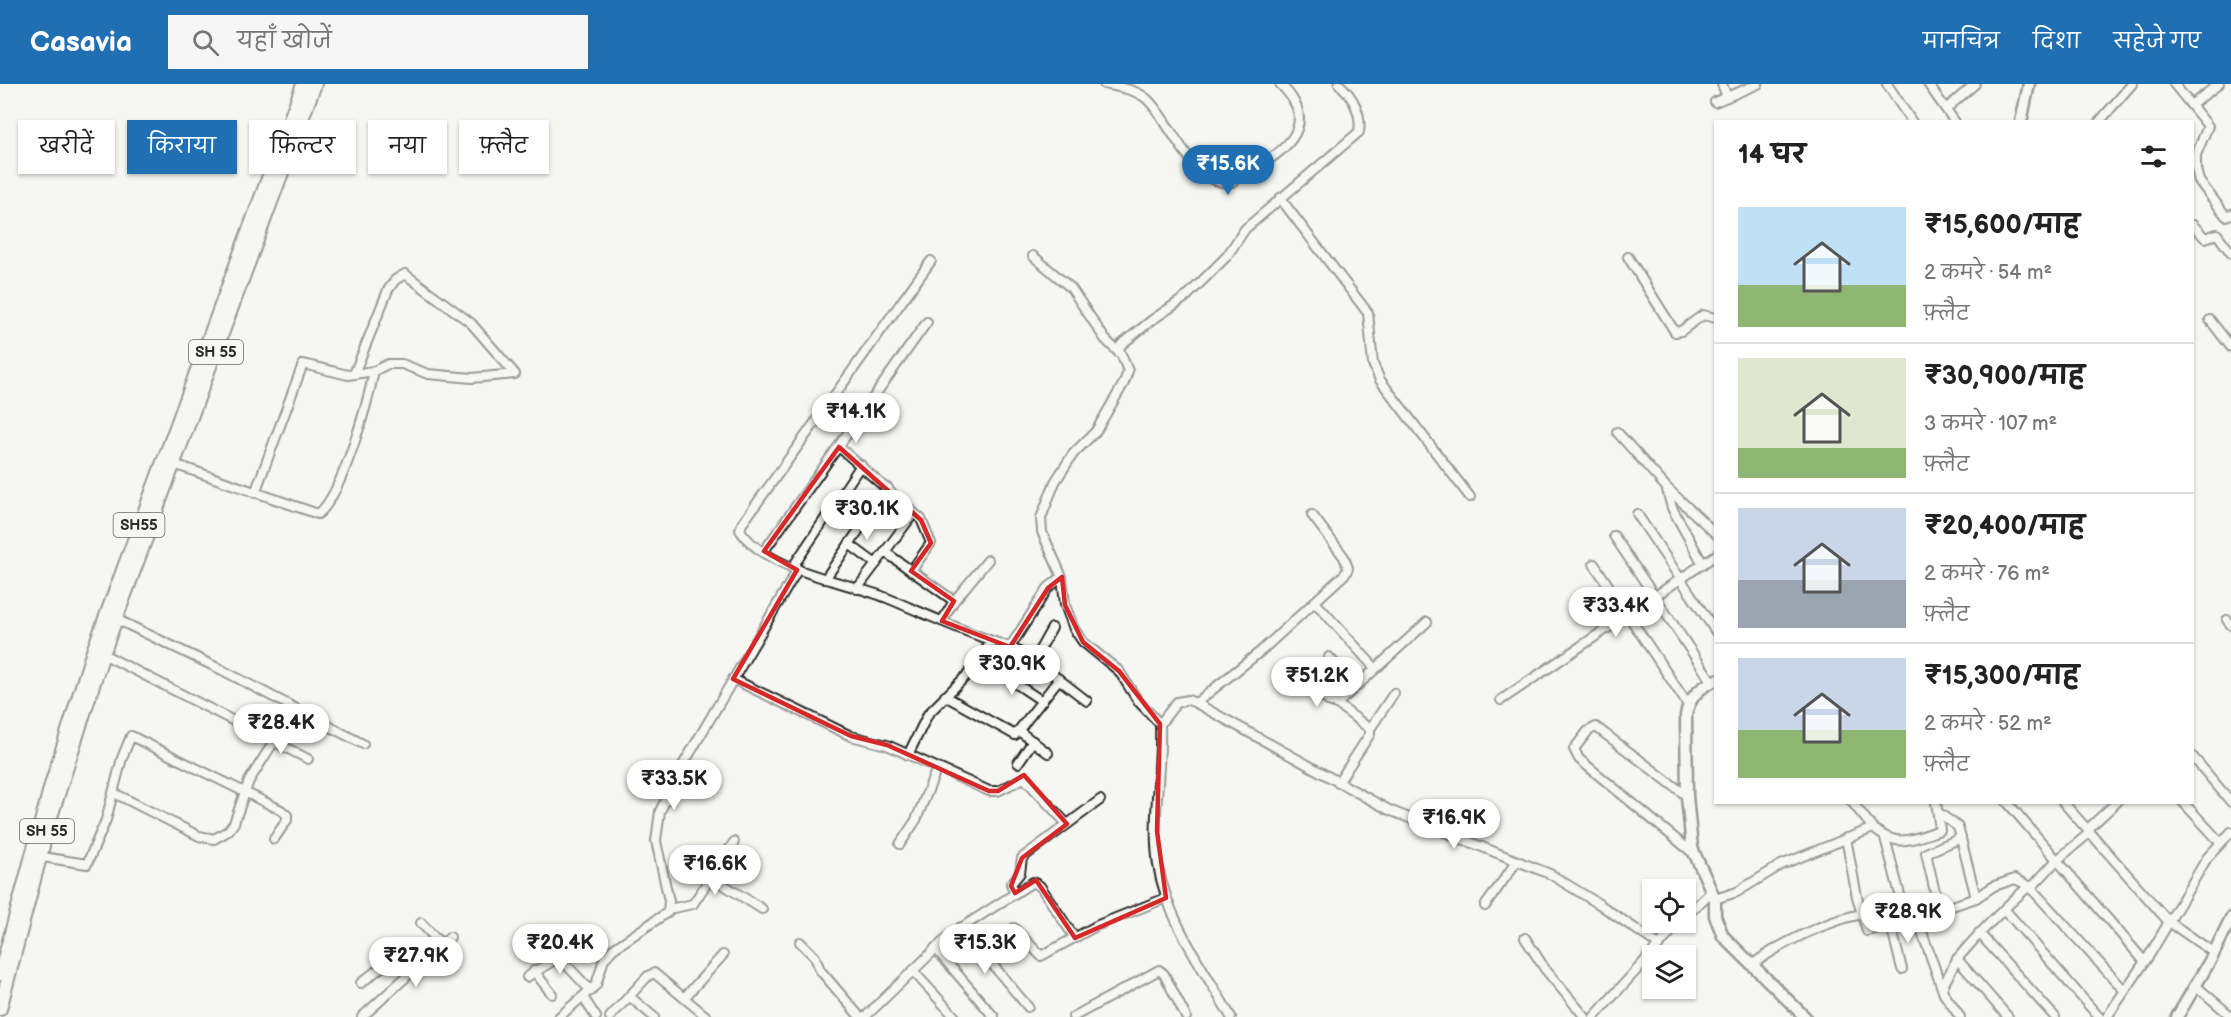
<!DOCTYPE html>
<html lang="hi">
<meta charset="utf-8">
<style>
body{margin:0;font-family:"Balsamiq Sans","Playpen Sans Deva",sans-serif;background:#f6f6f6;color:#222;height:100vh;display:flex;flex-direction:column;font-size:22px;white-space:nowrap}
*{box-sizing:border-box;margin:0}
p{font-size:20px;color:#767676}
.icon{flex:none;width:33px;height:33px;fill:none;stroke:currentColor;stroke-width:2;stroke-linecap:round;stroke-linejoin:round}
.map{position:relative;flex:1;overflow:hidden}
.panel{position:absolute;left:1714px;top:36px;width:480px;height:684px;display:flex;flex-direction:column;background:#fff;border-radius:0px;box-shadow:0 2px 4px #0004}
.panel>*{flex:none}
.top-card{position:absolute;left:18px;top:36px;width:570px;height:54px;display:flex;gap:12px}
.fabs{position:absolute;left:1642px;top:795px;display:grid;gap:12px}
.fabs a{display:grid;place-items:center;width:54px;height:54px;border-radius:0px;background:#fff;box-shadow:0 2px 4px #0004;font-size:30px}
.price{position:absolute;translate:-50% -51px;padding:0 14px;border-radius:21px;background:#fff;color:#222;font-size:20px;line-height:39px;filter:drop-shadow(0 2px 3px #0008)}
.price::after{content:'';position:absolute;left:50%;top:36px;width:18px;height:14px;margin-left:-9px;background:inherit;clip-path:polygon(0 0,100% 0,50% 100%)}
.price.selected{background:#1f6fb2;color:#fff}
ul{padding:0;list-style:none}
li{display:flex;align-items:center;gap:18px;height:150px;padding:0 24px}
li+li{border-top:2px solid #e0e0e0}
li span{display:grid;place-items:center;flex:none;width:168px;height:120px;border-radius:0px;color:#555}
li>.icon{margin-inline-start:auto}
span .icon{width:72px;height:72px;fill:#fffc;stroke-width:1}
li b{font-size:26px}
h2{display:flex;justify-content:space-between;align-items:center;height:72px;padding:0 24px;font-size:26px}
.tag{padding:0 21px;border-radius:0px;background:#fff;box-shadow:0 2px 4px #0004;font-size:21px;line-height:54px}
.tag.selected{background:#1f6fb2;color:#fff}
header{display:flex;align-items:center;gap:36px;box-sizing:border-box;height:84px;padding:0 30px;background:#1f6fb2;color:#fff}
header strong{font-size:28px}
nav{display:flex;gap:33px;margin-inline-start:auto;font-size:21px}
.search{width:420px;height:54px;background:#f6f6f6;display:flex;align-items:center;gap:15px;box-sizing:border-box;padding:0 21px;border-radius:0px;color:#767676;font-size:22px}
.map>svg:first-child{display:block}
.lines{fill:none;stroke-linecap:round;stroke-linejoin:round}
.street-casing{stroke:#2b2b2b;stroke-width:12}
.secondary-casing{stroke:#2b2b2b;stroke-width:15}
.primary-casing{stroke:#2b2b2b;stroke-width:16}
.street{stroke:#f6f6f2;stroke-width:8}
.secondary{stroke:#f6f6f2;stroke-width:10}
.primary{stroke:#f6f6f2;stroke-width:12}
.marked{fill:none;stroke:#d62828;stroke-width:4.5;stroke-linejoin:round}
.labels{text-anchor:middle;dominant-baseline:central;stroke-width:4.5;stroke-linejoin:round;paint-order:stroke}
.shield{fill:#f6f6f2;stroke:#686867;stroke-width:1.5}
.shield-label{font-size:15px;font-weight:bold;fill:#2b2b2b}
</style>
<header>
<strong>Casavia</strong>
<div class="search"><svg class="icon" aria-label="search" viewBox="0 0 24 24"><circle cx="10" cy="10" r="6"/><path d="M15 15l6 6"/></svg>यहाँ खोजें</div>
<nav><a>मानचित्र</a><a>दिशा</a><a>सहेजे गए</a></nav>
</header>
<div class="map">
<svg width="2231" height="933" viewBox="0 0 2231 933">
<rect width="100%" height="100%" fill="#f6f6f2"/>
<filter id="ink" filterUnits="userSpaceOnUse"><feTurbulence type="fractalNoise" baseFrequency=".0167" numOctaves="2"/><feDisplacementMap in="SourceGraphic" scale="12" xChannelSelector="R" yChannelSelector="G"/><feConvolveMatrix kernelMatrix="1 2 1 2 8 2 1 2 1" color-interpolation-filters="sRGB"/></filter>
<g filter="url(#ink)">
<g class="lines">
<!-- street casing -->
<g class="street-casing">
<g id="street">
<path d="M1104,0C1118,3 1135,5 1147,15C1171,37 1194,105 1232,98C1269,76 1330,48 1280,0"/>
<polyline points="1722,0 1727,13"/>
<polyline points="1887,0 1912,38"/>
<polyline points="1928,0 1955,38"/>
<polyline points="2174,0 2208,42 2196,71 2196,85 2199,97 2226,132 2231,130"/>
<polyline points="1715,18 1758,0"/>
<polyline points="2191,21 2219,0"/>
<polyline points="1946,25 1975,0"/>
<polyline points="2099,38 2132,0"/>
<polyline points="1280,114 1368,229 1373,280 1380,296 1470,413"/>
<polyline points="2193,141 2205,154 2217,150 2231,169"/>
<polyline points="1033,172 1071,204 1105,255 1119,269"/>
<polyline points="1628,173 1675,248 1681,247 1703,231 1716,234"/>
<path d="M931,177L742,440L740,446C766,487 845,497 887,514C928,531 968,550 1010,563L1048,504L1062,493"/>
<polyline points="2210,236 2231,263"/>
<polyline points="354,290 388,206 395,196 405,190 471,239 515,290 472,294 428,290 402,280 388,280 374,287"/>
<polyline points="1617,348 1667,404 1716,450"/>
<polyline points="839,363 921,435 931,459 911,487"/>
<path d="M171,379L318,430C342,412 368,318 374,287L348,291L303,280L255,409"/>
<polyline points="1667,406 1672,424 1703,480"/>
<polyline points="1637,430 1716,548"/>
<polyline points="1614,452 1712,598"/>
<polyline points="849,460 876,480"/>
<polyline points="764,467 927,238"/>
<polyline points="885,468 954,517"/>
<polyline points="1594,480 1688,621"/>
<polyline points="792,484 861,381"/>
<polyline points="825,495 888,404"/>
<polyline points="857,505 914,429"/>
<polyline points="1315,518 1375,584"/>
<polyline points="116,535 222,586 363,660"/>
<polyline points="2227,536 2231,541"/>
<polyline points="942,537 954,517 988,476"/>
<polyline points="1010,563 1034,576 1087,617"/>
<polyline points="103,570 308,675"/>
<polyline points="1329,573 1355,603"/>
<polyline points="1034,576 1052,544"/>
<polyline points="997,587 1042,617"/>
<polyline points="733,595 851,652 887,661 989,707 998,707 1024,694 1067,740"/>
<polyline points="1311,602 1328,617 1337,620"/>
<polyline points="945,612 1015,651 1059,595"/>
<polyline points="1501,616 1716,471"/>
<polyline points="1196,619 1261,567 1346,489 1348,484 1344,473 1312,431"/>
<polyline points="1160,640 1177,618 1188,616 1196,619 1389,726 1550,790 1599,820 1659,861"/>
<polyline points="1370,645 1394,609"/>
<polyline points="1019,647 1048,669"/>
<polyline points="908,671 928,630 969,589 992,557"/>
<polyline points="2193,673 2231,718"/>
<polyline points="1018,679 1033,657"/>
<polyline points="1338,699 1370,650 1370,645 1337,620 1427,538"/>
<polyline points="114,709 199,752 214,755 228,747 234,739 249,697 295,624"/>
<polyline points="1687,712 1596,643 1588,647 1574,665 1579,675 1694,770"/>
<polyline points="1852,718 1873,744"/>
<polyline points="2007,718 2144,877"/>
<polyline points="2063,718 2168,837 2214,869"/>
<polyline points="2183,718 2220,758"/>
<polyline points="1939,729 1958,743 1976,814"/>
<polyline points="1846,754 1857,813 1867,847 1907,837 1885,754"/>
<polyline points="900,760 916,736 937,684"/>
<polyline points="36,772 87,780 106,736 122,674 131,652 281,726 287,731 287,736 274,755"/>
<polyline points="711,793 762,825"/>
<polyline points="1015,809 1011,800 1020,789 1022,774 1100,716"/>
<path d="M1715,815L1737,808L1781,781L1873,744C1897,765 1913,755 1940,746L1936,718"/>
<polyline points="1485,822 1517,777"/>
<polyline points="669,825 693,820 734,758"/>
<polyline points="1939,826 1926,769 1961,754"/>
<polyline points="2005,826 2099,933"/>
<polyline points="1686,832 1712,807"/>
<polyline points="1917,834 1944,910 1960,933"/>
<polyline points="1907,837 1976,814 1994,802 2015,795 2029,802 2124,906"/>
<polyline points="421,839 442,861"/>
<polyline points="1891,842 1902,885"/>
<polyline points="961,843 1028,923"/>
<polyline points="1014,844 1041,872 1098,841 1166,814"/>
<polyline points="1979,849 2055,933"/>
<polyline points="1525,854 1545,885 1585,933"/>
<polyline points="800,858 815,873 820,886 860,933"/>
<polyline points="935,864 994,933"/>
<path d="M1752,881C1781,859 1826,837 1862,830"/>
<polyline points="534,887 552,910"/>
<polyline points="913,887 955,933"/>
<polyline points="527,893 559,873 591,907"/>
<polyline points="361,899 394,873 399,874 415,887"/>
<polyline points="2196,902 2231,932"/>
<polyline points="1942,904 1957,875"/>
<polyline points="629,912 654,933"/>
<polyline points="583,913 596,933"/>
<polyline points="685,913 723,871"/>
<polyline points="362,933 450,853"/>
<polyline points="559,933 596,901 604,875 613,865 668,828 669,817 656,757 660,727 683,681 798,485"/>
<polyline points="610,933 648,892 654,889 707,933"/>
<polyline points="865,933 950,851 1033,798 1040,802 1075,854"/>
<polyline points="1073,933 1159,886 1164,890 1186,933"/>
<path d="M1231,933C1204,885 1167,836 1158,781C1151,734 1162,687 1160,640L1138,617L1119,587L1083,558L1074,545L1065,521L1062,493L1042,448L1041,434L1055,398L1073,370L1096,347L1124,299L1128,287L1119,265L1121,261L1152,236L1186,213L1227,172L1245,145L1359,48C1362,30 1353,12 1339,0"/>
<polyline points="1594,933 1680,838"/>
<path d="M2008,933L1957,875C1979,849 2004,824 2029,802L2032,803L2056,777L2087,751L2091,742L2117,718"/>
<polyline points="2107,933 2150,870 2207,774 2231,748"/>
</g>
</g>
<!-- secondary casing -->
<g class="secondary-casing">
<g id="secondary">
<polyline points="2021,38 2029,0"/>
<path d="M1716,596C1700,603 1689,613 1686,631L1687,712L1692,764L1715,815V832L1723,852L1805,933"/>
<polyline points="2177,933 2211,875 2231,834"/>
</g>
</g>
<!-- primary casing -->
<g class="primary-casing">
<g id="primary">
<polyline points="0,890 51,701 93,567 303,0"/>
<polyline points="0,925 49,739 103,570 315,0"/>
</g>
</g>
<!-- street -->
<use href="#street" class="street"/>
<!-- secondary -->
<use href="#secondary" class="secondary"/>
<!-- primary -->
<use href="#primary" class="primary"/>
</g>
</g>
<!-- marked area -->
<path d="M0 0H2231V933H0ZM839,363L921,436L931,459L911,487L954,517L942,537L1010,563L1048,504L1062,493L1065,521L1083,558L1119,587L1160,640L1157,747L1166,814L1075,854L1036,796L1015,809L1011,802L1022,774L1067,740L1024,691L998,707H989L887,661L851,652L733,595L797,486L764,467Z" fill="#f6f6f2" fill-opacity=".55" fill-rule="evenodd"/>
<path class="marked" d="M839,363L921,436L931,459L911,487L954,517L942,537L1010,563L1048,504L1062,493L1065,521L1083,558L1119,587L1160,640L1157,747L1166,814L1075,854L1036,796L1015,809L1011,802L1022,774L1067,740L1024,691L998,707H989L887,661L851,652L733,595L797,486L764,467Z"/>
<g class="labels">
<!-- shield labels -->
<g class="shield">
<rect x="189" y="256" width="54" height="24" rx="4.5"/>
<rect x="113.5" y="429" width="51" height="24" rx="4.5"/>
<rect x="20" y="735" width="54" height="24" rx="4.5"/>
</g>
<g class="shield-label">
<text x="216" y="268">SH 55</text>
<text x="139" y="441">SH55</text>
<text x="47" y="747">SH 55</text>
</g>
</g>
</svg>
<div class="fabs">
<a><svg class="icon" aria-label="locate" viewBox="0 0 24 24"><circle cx="12" cy="12" r="6"/><path d="M12 2v4M12 18v4M2 12h4M18 12h4"/></svg></a>
<a><svg class="icon" aria-label="layers" viewBox="0 0 24 24"><path d="M12 4l9 5-9 5-9-5zM3 14l9 5 9-5"/></svg></a>
</div>
<b class="price selected" style="left:1228px;top:112px">₹15.6K</b>
<b class="price" style="left:856px;top:360px">₹14.1K</b>
<b class="price" style="left:867px;top:457px">₹30.1K</b>
<b class="price" style="left:1616px;top:554px">₹33.4K</b>
<b class="price" style="left:1012px;top:612px">₹30.9K</b>
<b class="price" style="left:1317px;top:624px">₹51.2K</b>
<b class="price" style="left:281px;top:671px">₹28.4K</b>
<b class="price" style="left:674px;top:727px">₹33.5K</b>
<b class="price" style="left:1454px;top:766px">₹16.9K</b>
<b class="price" style="left:715px;top:812px">₹16.6K</b>
<b class="price" style="left:1908px;top:860px">₹28.9K</b>
<b class="price" style="left:560px;top:891px">₹20.4K</b>
<b class="price" style="left:985px;top:891px">₹15.3K</b>
<b class="price" style="left:416px;top:904px">₹27.9K</b>
<div class="top-card">
<a class="tag">खरीदें</a>
<a class="tag selected">किराया</a>
<a class="tag">फ़िल्टर</a>
<a class="tag">नया</a>
<a class="tag">फ़्लैट</a>
</div>
<section class="panel">
<h2>14 घर<svg class="icon" aria-label="filters" viewBox="0 0 24 24"><path d="M4 7h16M4 17h16"/><circle cx="9" cy="7" r="2"/><circle cx="15" cy="17" r="2"/></svg></h2>
<ul>
<li><span style="background:linear-gradient(#bfe0f5 65%,#8fb573 0)"><svg class="icon" aria-label="home" viewBox="0 0 24 24"><path d="M3 11l9-7 9 7M6 9v11h12V9"/></svg></span><div><b>₹15,600/माह</b><p>2 कमरे · 54 m²</p><p>फ़्लैट</p></div></li>
<li><span style="background:linear-gradient(#dfe7d0 75%,#8fb573 0)"><svg class="icon" aria-label="home" viewBox="0 0 24 24"><path d="M3 11l9-7 9 7M6 9v11h12V9"/></svg></span><div><b>₹30,900/माह</b><p>3 कमरे · 107 m²</p><p>फ़्लैट</p></div></li>
<li><span style="background:linear-gradient(#c9d6e8 60%,#9aa5b1 0)"><svg class="icon" aria-label="home" viewBox="0 0 24 24"><path d="M3 11l9-7 9 7M6 9v11h12V9"/></svg></span><div><b>₹20,400/माह</b><p>2 कमरे · 76 m²</p><p>फ़्लैट</p></div></li>
<li><span style="background:linear-gradient(#c9d6e8 60%,#8fb573 0)"><svg class="icon" aria-label="home" viewBox="0 0 24 24"><path d="M3 11l9-7 9 7M6 9v11h12V9"/></svg></span><div><b>₹15,300/माह</b><p>2 कमरे · 52 m²</p><p>फ़्लैट</p></div></li>
</ul>
</section>
</div>
